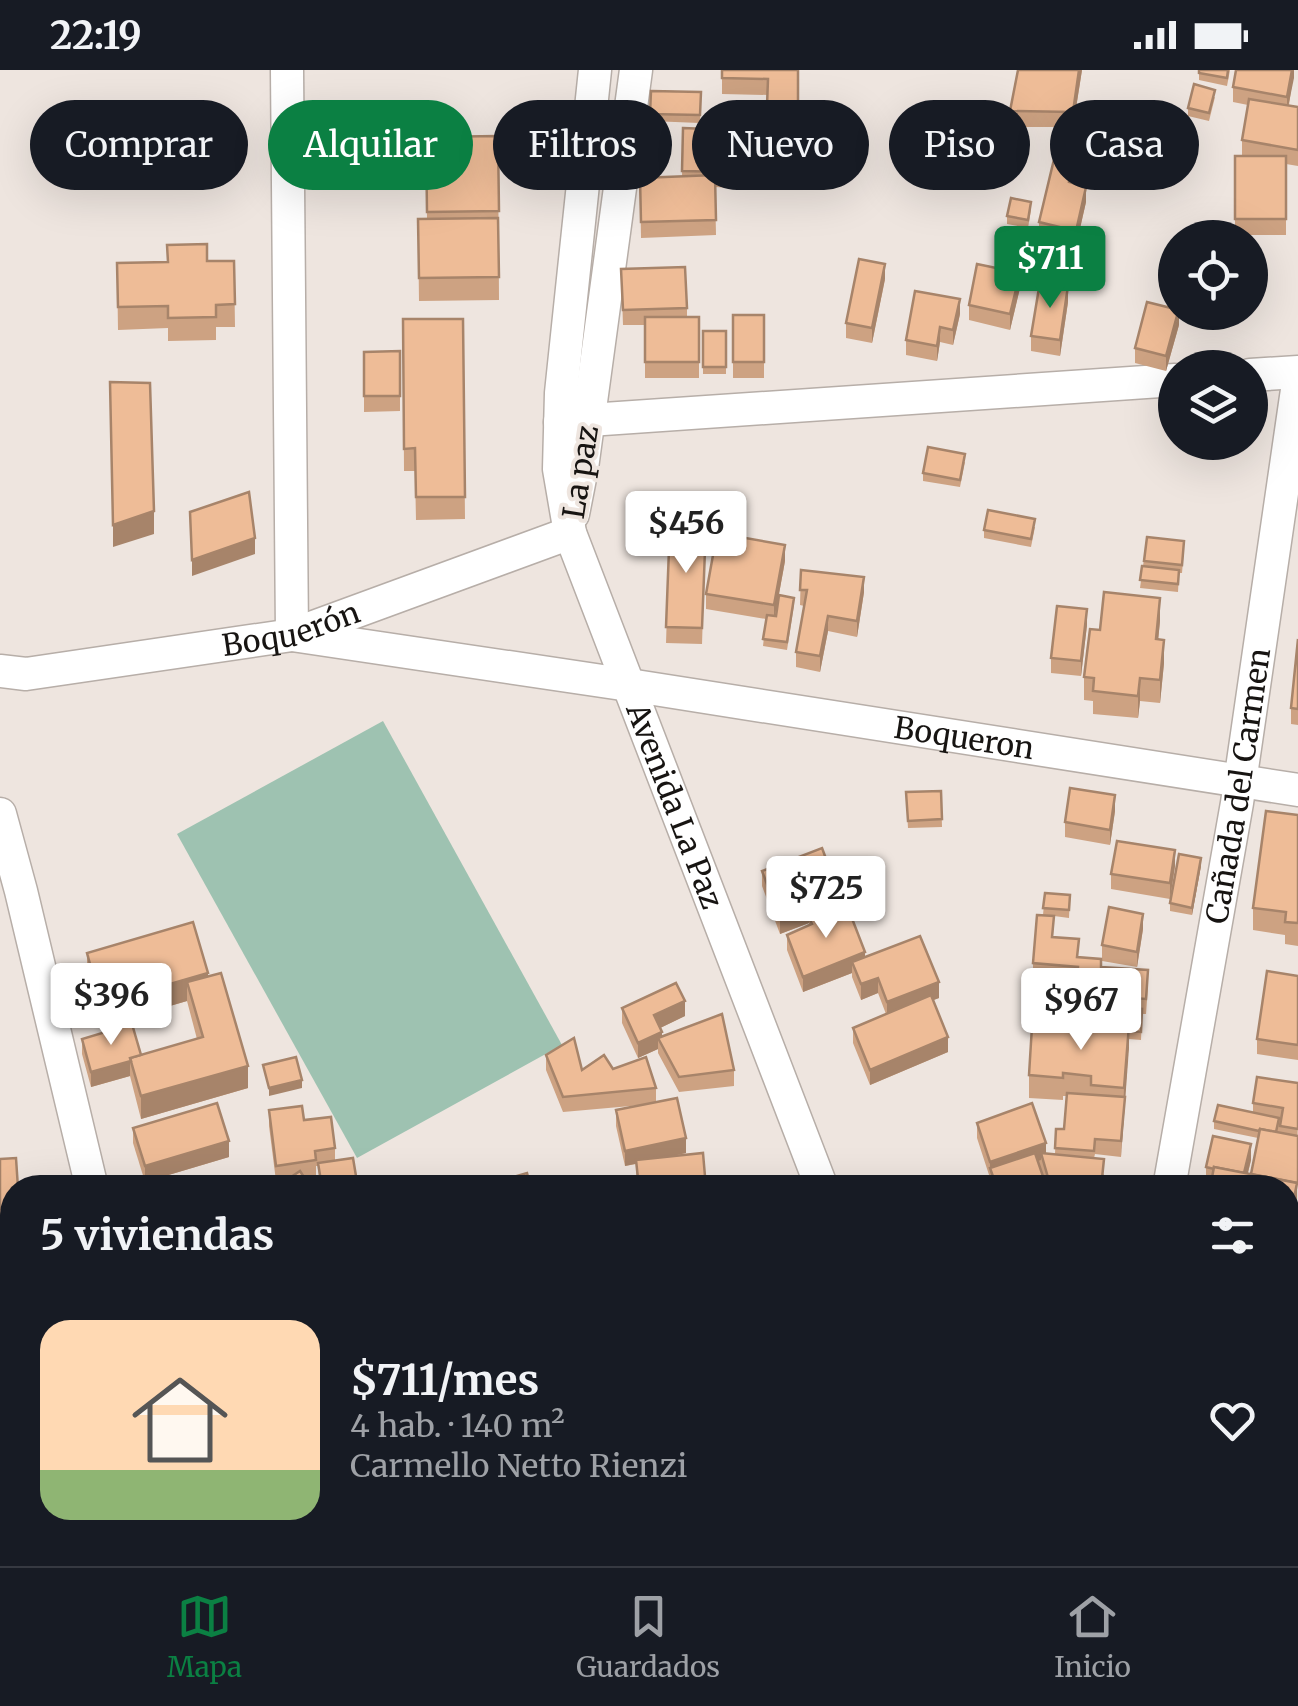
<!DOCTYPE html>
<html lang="es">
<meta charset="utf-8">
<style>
body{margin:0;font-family:Merriweather,serif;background:#20242c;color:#f1f3f6;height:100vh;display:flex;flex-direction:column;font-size:38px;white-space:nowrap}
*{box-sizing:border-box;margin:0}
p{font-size:32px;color:#9ea1a6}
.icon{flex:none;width:55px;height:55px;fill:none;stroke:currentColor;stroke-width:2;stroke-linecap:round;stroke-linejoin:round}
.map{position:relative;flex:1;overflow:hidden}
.sheet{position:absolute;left:0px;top:1105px;width:1300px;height:392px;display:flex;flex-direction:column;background:#171b24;border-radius:40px 40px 0 0;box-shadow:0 10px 40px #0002}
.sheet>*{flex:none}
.top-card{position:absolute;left:30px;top:30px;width:1240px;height:90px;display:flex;gap:20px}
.fabs{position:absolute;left:1158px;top:150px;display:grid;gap:20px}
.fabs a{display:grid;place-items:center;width:110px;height:110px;border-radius:50%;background:#171b24;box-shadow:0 10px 40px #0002;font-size:50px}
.price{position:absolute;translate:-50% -85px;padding:0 22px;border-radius:10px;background:#fff;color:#222;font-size:32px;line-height:65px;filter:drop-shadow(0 2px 5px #0008)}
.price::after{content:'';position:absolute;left:50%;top:60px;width:30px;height:22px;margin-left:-15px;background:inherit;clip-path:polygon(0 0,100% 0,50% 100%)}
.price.selected{background:#0b8043;color:#fff}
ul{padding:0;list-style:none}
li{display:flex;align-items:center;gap:30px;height:250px;padding:0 40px}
li span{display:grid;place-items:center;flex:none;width:280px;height:200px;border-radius:30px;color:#555}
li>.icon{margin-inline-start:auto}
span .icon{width:120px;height:120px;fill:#fffc;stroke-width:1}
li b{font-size:42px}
h2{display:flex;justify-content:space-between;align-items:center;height:120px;padding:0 40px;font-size:42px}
.tag{padding:0 35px;border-radius:45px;background:#171b24;box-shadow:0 10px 40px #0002;font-size:35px;line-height:90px}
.tag.selected{background:#0b8043;color:#fff}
.status{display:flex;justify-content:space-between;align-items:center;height:70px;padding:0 50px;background:#171b24;direction:ltr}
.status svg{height:28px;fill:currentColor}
.tabs{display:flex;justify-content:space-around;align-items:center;height:140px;border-top:2px solid #363941;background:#171b24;font-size:28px;color:#9ea1a6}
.tabs a{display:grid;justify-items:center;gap:5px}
.tabs .selected{color:#0b8043}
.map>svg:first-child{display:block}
.green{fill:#9ec2b1}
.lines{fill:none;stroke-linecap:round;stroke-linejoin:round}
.minor-casing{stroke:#b7aea8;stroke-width:35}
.minor{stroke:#fff;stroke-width:32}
.wall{fill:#cda282;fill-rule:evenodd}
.shaded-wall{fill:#a7846a}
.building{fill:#eebc97;stroke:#a7846a;stroke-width:2.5}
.labels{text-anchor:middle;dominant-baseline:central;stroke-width:8;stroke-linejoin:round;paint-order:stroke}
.street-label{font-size:30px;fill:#171412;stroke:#eee5df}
</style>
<div class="status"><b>22:19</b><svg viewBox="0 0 49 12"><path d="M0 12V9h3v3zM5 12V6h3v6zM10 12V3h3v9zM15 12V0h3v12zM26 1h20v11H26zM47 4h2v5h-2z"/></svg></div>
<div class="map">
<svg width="1298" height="1496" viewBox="0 0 1298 1496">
<rect width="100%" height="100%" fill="#eee5df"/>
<!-- green -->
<polygon class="green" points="383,651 562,975 357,1088 177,764"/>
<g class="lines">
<!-- minor casing -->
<g class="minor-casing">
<g id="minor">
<polyline points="287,0 292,565"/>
<path id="s1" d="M595,0L561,323L559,399L570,463L822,1118"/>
<polyline points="1250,305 1298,302"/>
<polyline points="560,352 1175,310"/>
<polyline points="573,444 582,398 636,0"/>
<path id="s2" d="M292,565L629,615L1298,720"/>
<path id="s3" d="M0,601L26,604L292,565L570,463"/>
<polyline points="0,744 21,821 92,1118"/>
<path id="s4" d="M1169,1118L1237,733L1298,313"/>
<polyline points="0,1367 12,1367"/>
<polyline points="1288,1377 1298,1379"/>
<polyline points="421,1485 422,1496"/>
<polyline points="956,1485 959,1496"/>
</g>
</g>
<!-- minor -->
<use href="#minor" class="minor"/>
</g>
<!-- wall -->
<g class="wall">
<polygon points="722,0 799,0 798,51 767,51 768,25 722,24"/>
<polygon points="1082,0 1073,57 1010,57 1010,41"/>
<polygon points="1199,0 1230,0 1227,16 1199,10"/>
<polygon points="1294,0 1289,35 1298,37 1298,96 1286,94 1286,165 1235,165 1235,86 1242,86 1242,70 1248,35 1233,32 1233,17"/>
<polygon points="651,21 701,22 700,53 650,51"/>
<polygon points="1215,27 1209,51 1188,46 1188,38"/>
<polygon points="1120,57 1175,62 1172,76 1120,65"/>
<polygon points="683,58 732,60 731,118 715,117 716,165 641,168 640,108 682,106"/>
<polygon points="758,61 788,62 787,117 757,116"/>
<polygon points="1110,65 1108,81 1076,77 1076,69"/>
<polygon points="498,66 499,230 419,231 418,149 427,149 426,67"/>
<polygon points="1075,101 1072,113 1086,132 1076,176 1039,167 1039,152"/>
<polygon points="1031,140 1028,158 1007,154 1007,146"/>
<polygon points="234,191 235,257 216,257 216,270 168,271 168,258 118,260 117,193"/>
<polygon points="621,199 687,238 687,247 699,247 699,308 645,308 645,255 623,255"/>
<polygon points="885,209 872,273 846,268 846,253"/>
<polygon points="1020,218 1010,260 969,250 969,235"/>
<polygon points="1068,232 1060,286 1031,281 1031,266"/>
<polygon points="960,244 953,275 940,272 937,291 906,285 906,270"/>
<rect x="733" y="245" width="31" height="63"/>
<polygon points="403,249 463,249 465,449 416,450 415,401 404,401"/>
<polygon points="1179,255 1166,301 1135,293 1135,278"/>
<rect x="703" y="261" width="23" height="43"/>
<polygon points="400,281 400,341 364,342 364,282"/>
<polygon points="965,392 960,417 923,411 923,403"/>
<polygon points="670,453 706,454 702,574 666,573"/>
<polygon points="1035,457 1031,477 984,468 984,460"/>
<polygon points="1147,467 1184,479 1182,503 1179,503 1178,522 1140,518"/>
<polygon points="785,491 775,546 794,535 787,580 763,576 766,549 706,539 706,524"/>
<polygon points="801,500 864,522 857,567 828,561 820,602 796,597 796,582 804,536 800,535"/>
<polygon points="1160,551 1158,570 1164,593 1160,633 1140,631 1138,648 1093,644 1093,631 1084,630 1084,607 1100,560"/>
<polygon points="1087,555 1081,606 1051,603 1051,588"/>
<polygon points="1298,569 1298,655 1291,654 1291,638"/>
<polygon points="941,721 942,757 908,758 906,722"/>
<polygon points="1115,741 1110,775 1065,767 1065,752"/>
<polygon points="1298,745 1298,876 1285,874 1285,865 1253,860 1253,838"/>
<polygon points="1175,796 1170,829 1111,819 1111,804"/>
<polygon points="1201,796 1192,845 1170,841 1170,833"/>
<polygon points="762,801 840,835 865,887 939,928 933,930 948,982 870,1015 853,973 853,958 886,944 878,923 861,930 852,907 852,903 803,922 787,880 787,865 809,856 809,853 780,864 762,816"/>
<path d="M1045,823L1070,825L1069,848L1054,846L1053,867L1078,888L1148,916L1146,944H1142L1141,970L1129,969L1121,1087L1095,1084L1094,1088L1104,1105L1102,1118H992L990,1108L977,1068V1053L1046,1083L1055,1084L1056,1059H1064L1066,1026H1063V1030L1029,1028V1005L1074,959L1077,912L1033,909V893L1043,845ZM1092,940H1095L1094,960H1091Z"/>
<polygon points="1143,859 1137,897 1102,891 1102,875"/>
<polygon points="87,883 208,906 248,1018 141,1049 130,1006 91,1017 82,984 82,969 141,985 197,969 187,931 101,956 87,906"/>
<polygon points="1298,906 1298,990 1257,984 1257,969"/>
<polygon points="622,938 685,946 660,958 662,966 734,1000 734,1016 679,1022 658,983 658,979 638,988 622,953"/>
<polygon points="546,985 582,1000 613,999 656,1018 656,1032 686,1083 669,1087 706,1118 637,1118 636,1094 625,1096 616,1056 616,1040 642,1035 563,1042 546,1000"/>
<polygon points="1298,1013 1297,1136 1288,1118 1206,1113 1206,1097 1251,1090 1248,1103 1251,1104 1258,1068 1214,1059 1214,1051 1253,1043 1253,1033"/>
<polygon points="269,1040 304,1050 335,1078 335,1090 356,1106 356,1114 320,1118 318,1096 316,1096 316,1106 304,1107 311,1118 282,1118 282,1113 287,1110 276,1111 269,1056"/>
<polygon points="133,1058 229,1087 145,1112 133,1073"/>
<polygon points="0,1089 12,1118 12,1192 0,1193"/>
<polygon points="0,1396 3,1396 2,1459 7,1459 6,1482 0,1482"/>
<polygon points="45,1485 86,1485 86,1488 45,1490"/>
<polygon points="169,1485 219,1485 220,1496 169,1496"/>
</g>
<!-- shaded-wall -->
<g class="shaded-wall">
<polygon points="1079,0 1082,0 1073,57 1073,42"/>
<polygon points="1292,0 1294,0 1294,8 1287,42 1287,27"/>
<polygon points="1075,85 1075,101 1069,128 1069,112"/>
<polygon points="1086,117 1086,132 1076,176 1076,161"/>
<polygon points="885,194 885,209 872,273 872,258"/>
<polygon points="1020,203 1020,218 1010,260 1010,244"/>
<polygon points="1068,216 1068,232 1060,286 1060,270"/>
<polygon points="960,229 960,244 953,275 953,260"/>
<polygon points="1179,242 1179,255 1166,301 1166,286"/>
<polygon points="940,257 940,272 937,291 937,276"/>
<polygon points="154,441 154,464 113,477 113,455"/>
<polygon points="255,468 255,484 192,506 192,490"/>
<polygon points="785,475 785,491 774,551 774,535"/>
<polygon points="864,507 864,522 857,567 857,551"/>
<polygon points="1160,528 1160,551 1156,592 1156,569"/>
<polygon points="1087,539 1087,555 1081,606 1081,591"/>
<polygon points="828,546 828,561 820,602 820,586"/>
<polygon points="1164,570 1164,593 1160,633 1160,610"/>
<polygon points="1140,608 1140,631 1138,648 1138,626"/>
<polygon points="1115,725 1115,741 1110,775 1110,760"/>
<polygon points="1175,780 1175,796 1170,829 1170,813"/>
<polygon points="1201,788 1201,796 1192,845 1192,838"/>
<polygon points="840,826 840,842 809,848 809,853 780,864 780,849"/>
<polygon points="1143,844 1143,859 1137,897 1137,882"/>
<polygon points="865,882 865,898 852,892 852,903 803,922 803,907"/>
<polygon points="208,903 208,925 187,912 187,931 101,956 101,934"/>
<polygon points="878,908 878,923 861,930 861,914"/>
<polygon points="939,912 939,928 887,948 887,932"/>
<polygon points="685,931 685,946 654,961 654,945"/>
<polygon points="1129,955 1129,978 1121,1087 1124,1018"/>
<polygon points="662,962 662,974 658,968 658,979 638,988 638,973"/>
<polygon points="948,967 948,982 870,1015 870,1000"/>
<polygon points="130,991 130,1006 91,1017 91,1002"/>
<polygon points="248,996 248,1018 141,1049 141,1026"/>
<polygon points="302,1010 302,1018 269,1026 269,1018"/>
<polygon points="686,1068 686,1083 625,1096 625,1081"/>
<polygon points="229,1071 229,1087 145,1112 145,1096"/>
<polygon points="1046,1073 1046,1088 1041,1083 1041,1090 993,1107 990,1098 990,1108 990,1092"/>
<polygon points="1251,1074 1251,1090 1244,1118 1243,1106"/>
<polygon points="1297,1113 1297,1136 1288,1182 1288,1159"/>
<polygon points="704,1488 704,1496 671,1496"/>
</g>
<!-- building -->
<g class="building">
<polygon points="722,0 798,0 798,36 767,36 768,9 722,8"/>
<polygon points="1018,0 1079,0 1073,42 1010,41"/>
<polygon points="1199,0 1228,0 1227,8 1199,3"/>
<polygon points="1236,0 1292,0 1287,27 1233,17"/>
<polygon points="1194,14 1215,20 1209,43 1188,38"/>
<polygon points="651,21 701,22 700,45 650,44"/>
<polygon points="1249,29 1298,37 1298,80 1242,70"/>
<polygon points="1123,43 1175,54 1172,68 1120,57"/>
<polygon points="1078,54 1110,58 1108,73 1076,69"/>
<polygon points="683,58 732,60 731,102 682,101"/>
<polygon points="758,61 788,62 787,101 757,100"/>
<polygon points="498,66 499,141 427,142 426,67"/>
<polygon points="1056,81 1075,85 1069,112 1086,117 1076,161 1039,152"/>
<rect x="1235" y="86" width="51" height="63"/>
<polygon points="715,105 716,150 641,152 640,108"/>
<polygon points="1011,128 1031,132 1028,150 1007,146"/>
<polygon points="498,148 499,207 419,208 418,149"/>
<polygon points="207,174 207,191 234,191 235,234 216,235 216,247 168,248 168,236 118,237 117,193 168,192 167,175"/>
<polygon points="859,189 885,194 872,258 846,253"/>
<polygon points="977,194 1020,203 1010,244 969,235"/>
<polygon points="685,197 687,238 623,240 621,199"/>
<polygon points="1040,212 1068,216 1060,270 1031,266"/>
<polygon points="915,221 960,229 953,260 940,257 937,276 906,270"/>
<polygon points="1147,232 1175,239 1175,242 1178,242 1166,286 1135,278"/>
<rect x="733" y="245" width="31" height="47"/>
<rect x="645" y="247" width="54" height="45"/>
<polygon points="403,249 463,249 465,427 416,427 415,378 404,379"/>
<rect x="703" y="261" width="23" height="36"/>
<polygon points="400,281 400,326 364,326 364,282"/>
<polygon points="110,312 150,313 154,441 113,455"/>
<polygon points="928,377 965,384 960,410 923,403"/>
<polygon points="249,422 255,468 192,490 190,442"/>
<polygon points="988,440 1035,449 1031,469 984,460"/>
<polygon points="670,453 706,454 702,558 666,557"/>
<polygon points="717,463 785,475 774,535 706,524"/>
<polygon points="1147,467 1184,471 1182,495 1144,491"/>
<polygon points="1142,496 1179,500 1178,514 1140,510"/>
<polygon points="801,500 864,507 857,551 828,546 820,586 796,582 807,520 800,520"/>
<polygon points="1104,522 1160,528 1156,569 1164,570 1160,610 1140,608 1138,626 1093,621 1094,608 1084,607 1090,559 1100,560"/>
<polygon points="779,525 794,528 787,572 763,569 767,545 776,546"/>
<polygon points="1057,536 1087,539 1081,591 1051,588"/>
<polygon points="1298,569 1298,639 1291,638"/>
<polygon points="1070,718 1115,725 1110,760 1065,752"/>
<polygon points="941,721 942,749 908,751 906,722"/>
<polygon points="1266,741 1298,745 1298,853 1285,852 1286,842 1253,838"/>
<polygon points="1117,771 1175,780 1170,813 1111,804"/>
<polygon points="822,778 840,826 780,849 762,801"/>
<polygon points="1179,784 1201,788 1192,838 1170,833"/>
<polygon points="1045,823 1070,825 1069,840 1043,838"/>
<polygon points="846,833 865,882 803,907 787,865 812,854 809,848"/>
<polygon points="1109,837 1143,844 1137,882 1102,875"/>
<polygon points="1037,845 1054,846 1052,867 1079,869 1077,887 1101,889 1101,897 1148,900 1146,929 1092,925 1091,951 1074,949 1078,897 1033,893"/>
<polygon points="193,852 208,903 101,934 87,883"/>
<polygon points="920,866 939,912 887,932 878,908 861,914 852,892"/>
<polygon points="1267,901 1298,906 1298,975 1257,969"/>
<polygon points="221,903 248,996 141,1026 130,988 203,967 187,912"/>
<polygon points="676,913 685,931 654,945 662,962 638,973 622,938"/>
<polygon points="931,925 948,967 870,1000 853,958"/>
<polygon points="1095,935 1142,939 1141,962 1129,961 1129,955 1096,952 1095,958 1094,958"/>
<polygon points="722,944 734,1000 679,1007 658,968"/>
<polygon points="1096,952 1129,955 1124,1018 1091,1015 1091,1006 1063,1003 1063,1008 1029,1005 1032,956 1095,960"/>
<polygon points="132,954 141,985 130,988 131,991 91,1002 82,969"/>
<polygon points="574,968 582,1000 604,985 613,999 646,987 656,1018 563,1027 546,985"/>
<polygon points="296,987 302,1010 269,1018 263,995"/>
<polygon points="1257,1007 1298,1013 1298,1059 1280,1056 1283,1038 1253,1033"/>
<polygon points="1067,1023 1125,1027 1121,1071 1095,1069 1094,1081 1055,1078 1056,1059 1064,1059"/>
<polygon points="677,1028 686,1068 625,1081 616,1040"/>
<polygon points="217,1033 229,1071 145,1096 133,1058"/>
<polygon points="1032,1033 1046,1073 990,1092 977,1053"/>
<polygon points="1218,1035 1279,1048 1276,1062 1260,1059 1259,1061 1214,1051"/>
<polygon points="302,1036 304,1050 331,1047 335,1078 315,1081 316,1090 276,1096 269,1040"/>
<polygon points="1260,1059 1298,1066 1298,1113 1251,1104"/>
<polygon points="1213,1066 1251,1074 1244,1103 1214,1097 1214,1099 1206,1097"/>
<polygon points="703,1083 706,1118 639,1118 636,1090"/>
<polygon points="1035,1083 1047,1118 997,1118 990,1098"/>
<polygon points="1041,1083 1104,1089 1101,1118 1051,1118"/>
<polygon points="16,1088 18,1118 12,1118 12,1138 0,1139 0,1089"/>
<polygon points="353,1088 356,1106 321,1111 318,1093"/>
<polygon points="1214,1097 1297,1113 1288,1159 1288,1118 1210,1118"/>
<polygon points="300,1101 311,1118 286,1118 282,1113"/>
<polygon points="527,1103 531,1118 505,1118 503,1110"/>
<polygon points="480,1110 484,1118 465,1118"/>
<polygon points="12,1143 12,1176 0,1177 0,1144"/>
<polygon points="0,1211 1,1265 0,1265"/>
<rect x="0" y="1396" width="3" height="20"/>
<polygon points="0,1416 3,1416 2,1447 0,1447"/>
<polygon points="0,1459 7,1459 6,1474 0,1474"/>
<polygon points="169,1485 219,1485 220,1489 186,1491 186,1496 170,1496"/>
<polygon points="621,1485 718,1485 718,1486 744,1485 747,1496 706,1496 704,1488 671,1496 624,1496"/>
<polygon points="851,1485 859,1485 862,1496 806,1496"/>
<polygon points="167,1487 167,1496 25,1496 25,1491"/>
</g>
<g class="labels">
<!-- street labels -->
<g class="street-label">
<text transform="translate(580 402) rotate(-81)">La paz</text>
<text stroke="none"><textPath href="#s3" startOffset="295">Boquerón</textPath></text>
<text stroke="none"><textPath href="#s2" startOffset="680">Boqueron</textPath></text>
<text stroke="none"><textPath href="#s4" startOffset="408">Cañada del Carmen</textPath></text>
<text stroke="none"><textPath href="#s1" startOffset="758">Avenida La Paz</textPath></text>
</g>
</g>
</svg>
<div class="fabs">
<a><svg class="icon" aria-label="locate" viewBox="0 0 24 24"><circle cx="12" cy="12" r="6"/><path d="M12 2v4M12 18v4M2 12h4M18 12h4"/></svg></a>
<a><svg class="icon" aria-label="layers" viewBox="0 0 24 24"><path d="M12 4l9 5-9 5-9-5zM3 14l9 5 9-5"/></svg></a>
</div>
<b class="price selected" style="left:1050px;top:241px">$711</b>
<b class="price" style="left:686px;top:506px">$456</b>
<b class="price" style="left:826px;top:871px">$725</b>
<b class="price" style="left:111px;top:978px">$396</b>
<b class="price" style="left:1081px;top:983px">$967</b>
<div class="top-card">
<a class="tag">Comprar</a>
<a class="tag selected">Alquilar</a>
<a class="tag">Filtros</a>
<a class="tag">Nuevo</a>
<a class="tag">Piso</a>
<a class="tag">Casa</a>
</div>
<section class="sheet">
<h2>5 viviendas<svg class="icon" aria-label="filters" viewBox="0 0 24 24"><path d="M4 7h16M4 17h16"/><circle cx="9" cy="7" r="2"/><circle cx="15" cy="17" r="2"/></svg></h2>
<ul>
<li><span style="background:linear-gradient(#ffd9b3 75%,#8fb573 0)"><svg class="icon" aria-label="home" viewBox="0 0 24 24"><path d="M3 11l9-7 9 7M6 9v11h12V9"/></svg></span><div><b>$711/mes</b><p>4 hab. · 140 m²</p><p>Carmello Netto Rienzi</p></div><svg class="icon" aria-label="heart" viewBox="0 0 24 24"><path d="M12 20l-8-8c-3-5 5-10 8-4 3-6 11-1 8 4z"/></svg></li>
</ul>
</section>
</div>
<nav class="tabs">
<a class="selected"><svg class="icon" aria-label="map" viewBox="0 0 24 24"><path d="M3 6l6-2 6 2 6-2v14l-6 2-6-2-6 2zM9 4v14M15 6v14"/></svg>Mapa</a>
<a><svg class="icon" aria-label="saved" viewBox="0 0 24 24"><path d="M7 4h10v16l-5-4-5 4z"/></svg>Guardados</a>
<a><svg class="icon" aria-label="home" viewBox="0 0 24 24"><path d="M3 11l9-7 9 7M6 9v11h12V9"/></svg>Inicio</a>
</nav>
